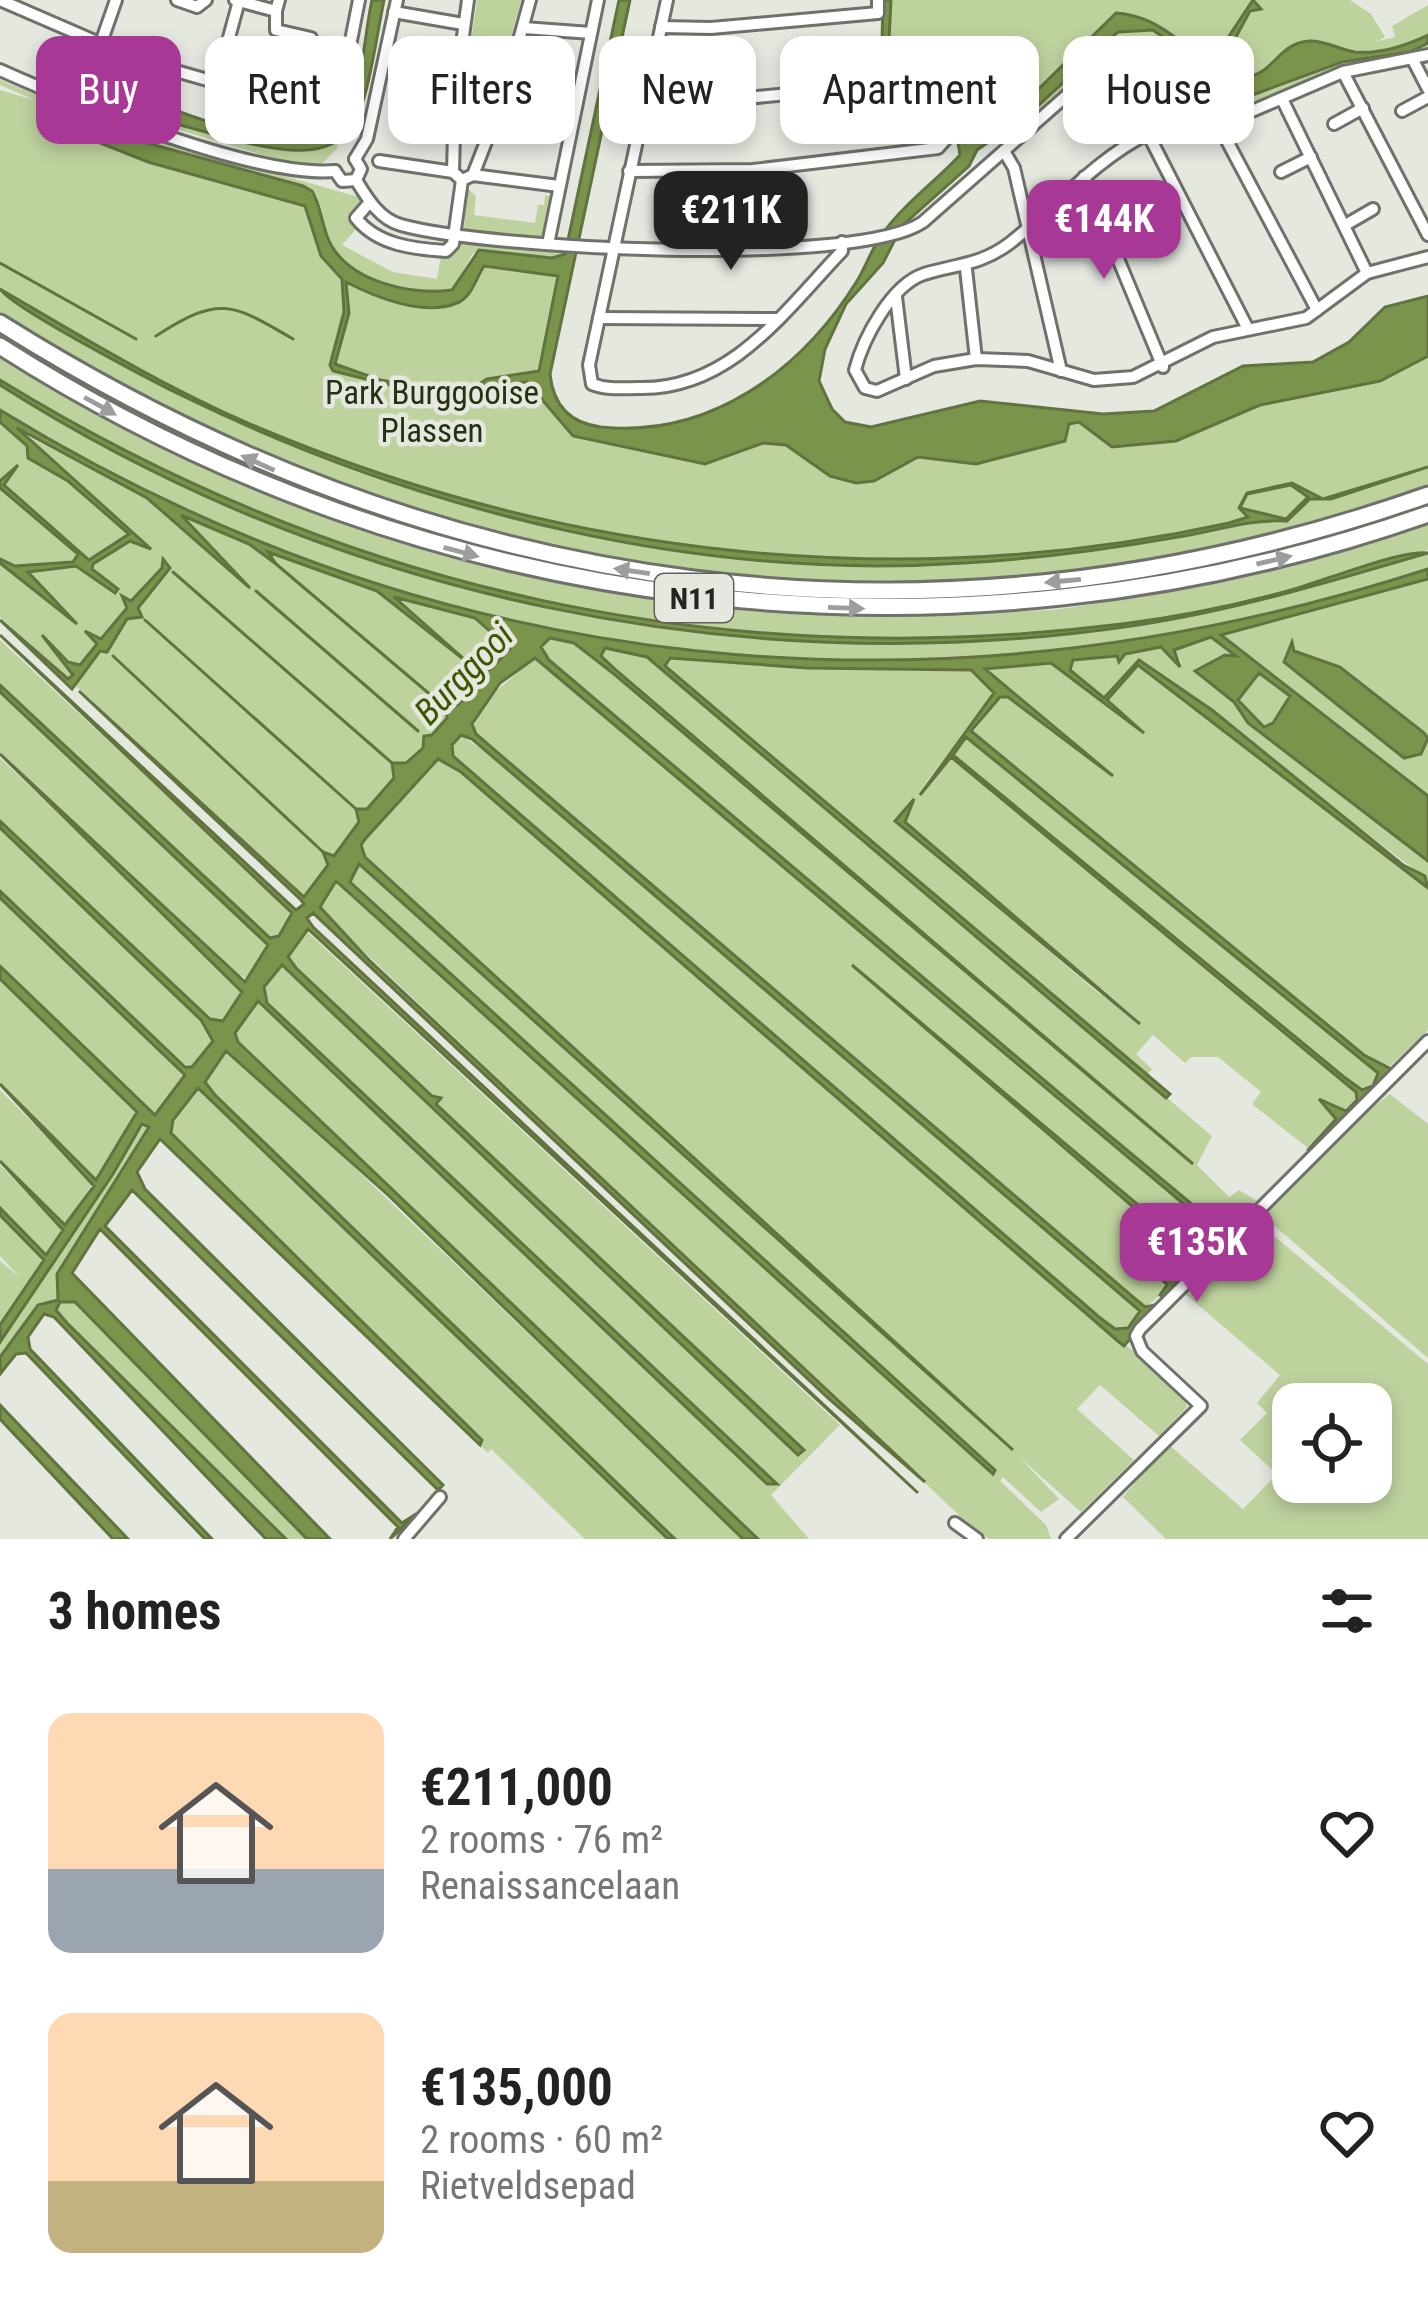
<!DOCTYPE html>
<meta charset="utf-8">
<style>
body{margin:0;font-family:"Roboto Condensed",sans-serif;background:#f2f2f2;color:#222;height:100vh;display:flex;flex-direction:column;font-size:45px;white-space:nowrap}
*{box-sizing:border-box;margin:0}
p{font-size:39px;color:#767676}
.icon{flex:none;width:66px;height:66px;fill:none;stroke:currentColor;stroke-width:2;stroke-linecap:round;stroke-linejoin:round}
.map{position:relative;height:1539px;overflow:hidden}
.details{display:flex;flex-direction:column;background:#fff;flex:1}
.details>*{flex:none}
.guide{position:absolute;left:36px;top:36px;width:1356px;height:108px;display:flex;gap:24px}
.fabs{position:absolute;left:1272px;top:1383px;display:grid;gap:24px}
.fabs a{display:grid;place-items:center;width:120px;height:120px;border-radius:24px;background:#fff;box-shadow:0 6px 18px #0003;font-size:60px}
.price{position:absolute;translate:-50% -102px;padding:0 27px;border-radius:24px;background:#a83895;color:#fff;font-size:39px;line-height:78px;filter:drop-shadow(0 3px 6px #0008)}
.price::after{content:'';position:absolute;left:50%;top:72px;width:36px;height:27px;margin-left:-18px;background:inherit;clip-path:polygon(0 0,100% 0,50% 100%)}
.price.selected{background:#222;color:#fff}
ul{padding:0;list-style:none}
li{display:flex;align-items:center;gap:36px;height:300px;padding:0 48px}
li span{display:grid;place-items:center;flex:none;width:336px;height:240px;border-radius:24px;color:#555}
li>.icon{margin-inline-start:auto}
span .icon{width:144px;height:144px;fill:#fffc;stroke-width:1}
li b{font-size:51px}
h2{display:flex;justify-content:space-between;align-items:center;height:144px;padding:0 48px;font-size:51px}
.pill{padding:0 42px;border-radius:24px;background:#fff;box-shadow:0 6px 18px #0003;font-size:42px;line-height:108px}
.pill.selected{background:#a83895;color:#fff}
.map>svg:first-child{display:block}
.green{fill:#bed29e;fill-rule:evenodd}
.water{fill:#7b944c;stroke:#61733f;stroke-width:3;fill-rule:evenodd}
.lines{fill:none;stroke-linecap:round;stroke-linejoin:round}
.stream{stroke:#61733f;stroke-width:3}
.minor-casing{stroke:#6f726a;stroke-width:16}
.highway-casing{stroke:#6f726a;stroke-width:21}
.minor{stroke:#fff;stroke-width:10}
.highway{stroke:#fff;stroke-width:15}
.oneway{fill:#9c9d9c}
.labels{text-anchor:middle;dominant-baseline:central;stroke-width:9;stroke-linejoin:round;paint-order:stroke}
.shield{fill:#e4e8df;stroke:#5e605b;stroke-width:3}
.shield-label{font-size:30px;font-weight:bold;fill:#242522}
.park-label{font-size:33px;fill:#263111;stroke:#e4e8df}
.water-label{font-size:36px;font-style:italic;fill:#3f5600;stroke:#e4e8df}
</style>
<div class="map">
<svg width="1428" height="1539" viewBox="0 0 1428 1539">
<rect width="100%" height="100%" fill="#e4e8df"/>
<!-- green -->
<g class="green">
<polygon points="477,0 521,0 497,89 465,83"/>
<path d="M891,0H1350L1371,14L1385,37L1375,42L1395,37L1392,26L1428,5V35C1402,47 1370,56 1341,48L1322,59L1228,85L1247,97L1342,62L1410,52L1428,43V53L1260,107C1211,102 1185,44 1136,38L1060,94L1012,140L1005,131L1122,30H1153L1205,68L1157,26L1133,17L1040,86L1008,119L1004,121L996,86L1029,73L1025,67L930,94L975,124L995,113L999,122L973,138L887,81Z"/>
<polygon points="106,57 103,76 151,93 169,81 163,106 116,101 188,127 326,148 336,143 338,147 320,166 302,167 90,103 92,81 97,81"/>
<path d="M0,80L58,104L72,125L76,119L110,126L362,198L351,218L357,228L342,245L393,272L437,279L441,255L453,252L458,238L565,251L552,258L473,253L452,290C412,296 352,283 331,245C322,229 322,208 312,191L89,128L302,193C332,275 365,313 458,303L483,266L558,276L536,391L579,434L599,442L672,457L763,443L786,445L830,476L1079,421L1176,441L1260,405L1313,395L1428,356V488C1373,506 1319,526 1264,541C1197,560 1125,566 1057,572C759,601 490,559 214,438C141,405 70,357 0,318V293L32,309L0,289V90L37,101L0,85Z"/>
<polygon points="467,188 476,196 474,215 535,223 538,205 544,205 545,195 553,197 544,222 549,224 547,238 464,229"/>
<path d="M0,329C451,613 923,670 1428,499V510C1332,538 1237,565 1138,583C903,624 610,598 384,525C248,481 123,411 0,340Z"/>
<path d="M0,354C57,400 141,435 207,466C480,592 751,623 1048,610C1078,608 1108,600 1138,595C1238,578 1332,553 1428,522V550C1329,579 1230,607 1128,623C739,682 347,588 12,387L0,380Z"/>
<path d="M0,385C342,594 739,685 1138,625C1237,610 1332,581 1428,553V569C943,726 436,683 0,410Z"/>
<path d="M0,422L147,498L250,587L178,518L181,515L249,544L271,561L268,552L377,591L472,666L393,597L475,618L511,649L491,669L483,668L480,681C442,726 404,766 367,810H356L360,822L304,897L75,685L127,619L142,615L138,608L168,570L68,679L0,617Z"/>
<polygon points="1428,579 1428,796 1220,635"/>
<polygon points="1210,637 1237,656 1195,672 1234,702 1248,723 1428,861 1428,880 1139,660 1104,699 1070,670 1073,660 1161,647 1176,664 1182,663 1174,650"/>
<polygon points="550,638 574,643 614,674 1194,1163 601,657 604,648 647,656 1212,1136 1197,1165 1229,1197 1239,1190 1257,1201 1223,1230 549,660 541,647"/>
<polygon points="0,640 286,906 293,917 279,936 270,938 0,685"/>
<polygon points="535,658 1192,1211 1214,1231 1218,1243 1193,1252 889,997 1190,1256 1191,1263 1177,1280 1156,1270 1166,1290 1146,1307 472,730 484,701"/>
<path d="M670,658L807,668L971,670L994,693L918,793L951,757L1356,1092L1357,1100L1342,1111L1321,1099L1337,1118L1309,1149L1252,1104L1261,1092L1218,1057H1191L1185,1063L1153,1035L1136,1054L1152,1069L1147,1075L665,666ZM912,800L904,822L1141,1022L1096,991L895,821Z"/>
<polygon points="1051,663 1144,732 1107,700 1137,665 1428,888 1428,1030 1390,1066 1365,1055 971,735 1000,697 1008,696 1114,776 985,671"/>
<polygon points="1259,673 1290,696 1273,724 1264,727 1238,700"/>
<polygon points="0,692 268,945 250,980 231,971 0,754"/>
<polygon points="461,735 502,764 1141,1312 1128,1328 1115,1329 1099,1317 453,756 452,745"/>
<polygon points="967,737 1378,1073 1373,1086 1362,1090 1344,1077 953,754"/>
<polygon points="0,758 240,987 243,992 223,1022 210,1019 0,821"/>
<polygon points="438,759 461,772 1183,1394 1187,1407 1159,1436 1100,1385 1077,1409 1134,1460 1081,1512 1019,1457 1059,1499 1041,1512 1003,1477 1000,1481 1046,1525 1051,1539 989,1539 964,1520 322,912 319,906 336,881 995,1470 350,882 360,864 369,868 1013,1450 365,858 361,845 366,838"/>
<polygon points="0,828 212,1032 213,1041 192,1067 178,1061 0,891"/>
<polygon points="0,898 185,1075 160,1113 155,1115 0,966"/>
<polygon points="304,929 840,1425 771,1495 809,1539 758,1539 238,1042 235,1033 258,1001 767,1484 777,1484 267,1003 264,987 280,966 286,967 797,1454 803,1449 436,1104 441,1098 432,1096 296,968 288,957"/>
<polygon points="0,979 137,1111 97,1180 0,1084"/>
<polygon points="222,1050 246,1064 743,1539 676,1539 215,1095 205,1082"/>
<path d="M201,1088L668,1539H585L491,1449L488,1453L480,1445L482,1440L171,1133C171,1119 186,1093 201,1088Z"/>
<polygon points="0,1090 93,1183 65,1225 0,1161"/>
<polygon points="1390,1094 1428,1124 1428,1358 1262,1215 1356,1120"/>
<polygon points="146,1122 147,1132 120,1180 58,1274 58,1300 38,1305 0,1357 0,1342"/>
<polygon points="0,1165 62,1229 47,1255 0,1208"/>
<polygon points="0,1215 44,1260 0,1325 0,1261 20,1277 0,1256"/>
<path d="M1256,1221L1428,1364V1539H1166L1123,1497L1168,1444L1243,1509L1277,1474L1240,1440L1267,1413L1257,1403L1280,1375L1183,1292ZM1293,1404H1371V1482H1293Z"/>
<polygon points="60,1302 75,1302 307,1539 286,1539 273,1528 67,1323 56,1310"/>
</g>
<!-- water -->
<g class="water">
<path d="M372,0H384C359,129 366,178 217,135C185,126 140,117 114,98L122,90C167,105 315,175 346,117C363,85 364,36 372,0Z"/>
<path d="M619,0H630L550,374C553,404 569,423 601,427C710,438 801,371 857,281C866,266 872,248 883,233C905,203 935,182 960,155L957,136L881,85L883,0H891L887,81L973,138L996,121L1008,119L1116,13C1165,17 1176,48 1215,57L1253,0L1261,9L1250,11L1224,59L1247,77C1274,73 1279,43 1309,41C1325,40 1340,50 1355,52C1379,54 1407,45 1428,35V43L1410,52L1342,62L1247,97L1153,30L1118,32L1028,115L977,150L969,166L902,226L883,263L846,304L825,349L819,381L832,409L845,422L871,427L980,401L1103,414L1154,411L1243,366L1313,362L1349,342L1385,307L1428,296V356L1380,381L1260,405L1176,441L1112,447L1079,422L1069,424L1065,441L976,464L918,457L874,481L856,483L830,476L786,445L763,443L705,464L573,436L527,382L476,386L487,379L539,371L558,276L484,266C476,278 472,297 457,303C424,317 375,297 346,282L349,313L335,364L380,380L456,392L446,399L333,371L330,365L344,312L342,279L321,256L305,206L148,162L80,135L83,128L104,131L303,186L312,191C322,208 322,229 331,245C353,283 412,295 452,290L479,250L552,258L565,254Z"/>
<path d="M0,289C84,338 167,389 257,427C565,557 901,595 1229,523L1248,517L1239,508L1247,493L1292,483L1323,499L1428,467L1331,499H1310L1287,521C1248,519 1213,532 1172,538C1103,550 1034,559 964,563C700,581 424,513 187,398C156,383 14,309 0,289ZM1291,485L1308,497L1286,519L1240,508L1247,494Z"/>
<path d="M0,380C344,591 721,674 1122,624C1178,617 1236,605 1291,590C1324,581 1402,549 1428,553C1332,581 1237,610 1138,625C744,684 336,599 0,385Z"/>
<path d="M0,410C443,681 936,728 1428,569V579L1221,635L1428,796V861L1248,723L1234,702L1195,671L1225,655L1236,656L1211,637L1174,650L1180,667L1161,647L1125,654L1119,662L1117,656L1073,660L1070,670L1104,698L1139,660L1212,710L1403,865L1425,876L1428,888L1138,665L1107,700L1144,733L1051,663L985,669L1113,776L1008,697H1000L971,731L1364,1055L1393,1070L1316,1149H1309L1336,1119L1319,1099L1346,1111L1357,1100L1356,1092L951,757L920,795L994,693L971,670L807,668L670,658L665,666L1170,1094L1166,1098L647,657L605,648L601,656L617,671L1193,1164L614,674L574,643L550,638L541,647L549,660L1110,1136L1194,1206L1210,1212L1208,1217L1223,1229L1239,1217L1243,1221L1218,1243L1214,1231L1192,1211L535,658L500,683L472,724L476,734L1133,1297L1145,1307L1160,1304L1124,1346L1119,1342L461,772L438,759L366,838L361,845L365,857L1013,1450L359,864L350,882L995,1470L993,1474L336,881L320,907L369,960L925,1482L829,1399L313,913L307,918L313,927L918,1493L308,929L288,957L296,968L432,1096L441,1098L436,1104L804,1450L798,1455L282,965L264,987L267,1003L777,1484H767L258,1001L235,1033L238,1042L758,1539H743L388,1195L226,1051L205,1082L215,1095L675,1539H668L198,1088L173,1120L171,1133L482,1440L480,1445L160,1139L137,1172L145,1189L443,1485L438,1490L132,1190L105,1226L402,1523L419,1512L390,1539L398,1527L100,1229L72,1273L330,1539H307L75,1302H60L56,1310L67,1323L286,1539H266L54,1317L44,1314L28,1337L30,1349L212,1539H205L26,1353L16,1354L0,1374V1357L38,1305L58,1300L57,1274L149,1127L142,1124L113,1174L0,1342V1325L44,1260L0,1215V1208L46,1255L63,1230L0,1161L65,1225L94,1186L0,1084L96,1180L137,1112L0,979V966L155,1115L185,1075L0,898V891L185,1067H192L213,1041L201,1020L0,828V821L210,1019L223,1021L242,992L0,754L245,982L268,945L0,692V685L270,938L279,936L292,913L0,635L296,910L304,904L301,900L79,691L304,897L328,865L323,852L334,856L359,822L356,809H367L394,778L392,763H406L423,748L424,736L432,735L447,718L446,711C460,706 481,687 481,670L491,669L510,649L475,618L394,597L472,666L377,591L268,552L276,564L249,544L181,515L250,588L147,498L17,428L151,549L130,541L93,564L92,569L118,589L115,593L76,566L28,572L77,624L0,563V559L15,566L73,562L78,554L0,488V481L18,465L4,485L89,560L129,534L68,481L28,458L27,446L0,422ZM1259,673L1290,696L1273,723L1264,727L1238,700ZM461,735L472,739L1140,1311L1128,1328L1115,1329L1099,1317L453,756L452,745ZM966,737L1378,1073L1373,1086L1362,1090L1344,1077L953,755Z"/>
<polygon points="163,559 170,568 138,608 142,617 127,619 107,652 100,651 72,689 0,620 68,679 73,675 42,635 68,662 80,665 97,644 85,631 101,639 127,608 122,596 131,601 162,568"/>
<polygon points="1292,642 1294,651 1340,667 1423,732 1428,738 1421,754 1404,758 1284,662"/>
<polygon points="914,799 905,822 1140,1024 895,821"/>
<polygon points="852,965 1193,1251 1210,1247 1214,1252 1164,1298 1160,1295 1167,1285 1154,1271 1177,1280 1191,1264 1189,1255"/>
<polygon points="0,1405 128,1539 113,1539 0,1419"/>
</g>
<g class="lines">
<!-- stream -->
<g class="stream">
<polyline points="0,263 136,339"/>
<path d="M156,336C219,295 232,303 293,339"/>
<polyline points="276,564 439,702"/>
<polyline points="173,572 392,763"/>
<polyline points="256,591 418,731"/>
<polyline points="145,620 356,809"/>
<polyline points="113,656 323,852"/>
</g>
<!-- minor casing -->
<g class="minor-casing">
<g id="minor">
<polyline points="0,0 141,61 326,114 338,106 359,0"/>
<polyline points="177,0 197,7 206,0"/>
<polyline points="235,0 276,11 279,0"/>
<path d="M667,0L589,365L592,384C607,390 623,388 639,388C730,390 784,312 842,251V242"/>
<polyline points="276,11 276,30 311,38"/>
<polyline points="394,12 463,24"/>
<polyline points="661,27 711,28 878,13 878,0"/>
<polyline points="524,28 591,33"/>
<polyline points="1414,62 1428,89"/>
<path d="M0,70C76,104 255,178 335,171"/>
<polyline points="1343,72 1428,235"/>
<path d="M1189,73C1182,83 1153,131 1147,134C1095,160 1057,206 1010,243C981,265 957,264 924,274C891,285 863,339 855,370L865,388L877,391L934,366L976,359L1028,361L1094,380L1133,377L1213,337L1306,318L1367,273L1428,257"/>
<polyline points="216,85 239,1"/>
<polyline points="503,98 576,106"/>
<polyline points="1283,101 1367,273"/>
<polyline points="80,103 116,0"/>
<polyline points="1237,109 1226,139 1317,310"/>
<polyline points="1402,111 1428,97"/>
<polyline points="1334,124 1363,108"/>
<polyline points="1148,134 1248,329"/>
<polyline points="1004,151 1014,168 1061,371"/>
<polyline points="355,159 367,139 397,0"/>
<polyline points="379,161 453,172 462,180 473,175 559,186"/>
<polyline points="335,171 342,181 356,180 361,169 355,159"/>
<polyline points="629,171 753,170 938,148 946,139 873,86 736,99 645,100"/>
<polyline points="453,172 455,94 468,0"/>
<polyline points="1281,172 1311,157"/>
<polyline points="473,175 503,98 530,0"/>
<polyline points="1084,177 1163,367"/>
<path d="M356,180C367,198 379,219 401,225C485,249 856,268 923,222L1124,45H1154L1227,103L1252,111L1343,72L1428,55"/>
<path d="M370,202L356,218C377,245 414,249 446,251L453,244L462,180"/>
<polyline points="1347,224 1373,209"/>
<polyline points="548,244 598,0"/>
<polyline points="966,269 976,359"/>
<polyline points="896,297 906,379"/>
<polyline points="599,318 777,319"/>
<polyline points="955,1523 977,1539"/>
<polyline points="404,1539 440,1497"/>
<polyline points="1066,1539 1201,1406 1142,1351 1136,1336 1140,1329 1428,1041"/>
</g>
</g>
<!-- highway casing -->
<g class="highway-casing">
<g id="highway">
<path d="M0,323C442,601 932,670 1428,495"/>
<path d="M0,346C425,618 951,682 1428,514"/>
</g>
</g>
<!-- minor -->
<use href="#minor" class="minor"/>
<!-- highway -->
<use href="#highway" class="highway"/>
</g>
<!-- one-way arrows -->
<defs><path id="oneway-solid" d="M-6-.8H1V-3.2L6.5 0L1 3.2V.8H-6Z" transform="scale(3)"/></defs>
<g class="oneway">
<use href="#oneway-solid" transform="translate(100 406) rotate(29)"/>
<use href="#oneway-solid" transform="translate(258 463) rotate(-156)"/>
<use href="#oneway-solid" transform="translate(461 552) rotate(15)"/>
<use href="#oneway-solid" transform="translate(1274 560) rotate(-13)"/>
<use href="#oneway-solid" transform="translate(632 571) rotate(-172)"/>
<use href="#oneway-solid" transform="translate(1063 581) rotate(175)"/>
<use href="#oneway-solid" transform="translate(846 608) rotate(2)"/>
</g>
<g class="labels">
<!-- shield labels -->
<rect class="shield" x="655" y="574" width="78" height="48" rx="9"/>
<g class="shield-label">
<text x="694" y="598">N11</text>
</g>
<!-- park labels -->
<g class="park-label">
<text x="432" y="392">Park Burggooise<tspan x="432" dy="38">Plassen</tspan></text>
</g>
<!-- water labels -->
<g class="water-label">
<text transform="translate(464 674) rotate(-46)">Burggooi</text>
</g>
</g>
</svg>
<div class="fabs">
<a><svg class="icon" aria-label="locate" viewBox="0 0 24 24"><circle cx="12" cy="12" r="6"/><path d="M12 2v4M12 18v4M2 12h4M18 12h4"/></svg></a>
</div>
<b class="price selected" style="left:731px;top:273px">€211K</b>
<b class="price" style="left:1104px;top:282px">€144K</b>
<b class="price" style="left:1197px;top:1305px">€135K</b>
<div class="guide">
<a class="pill selected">Buy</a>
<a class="pill">Rent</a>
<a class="pill">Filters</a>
<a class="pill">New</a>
<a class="pill">Apartment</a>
<a class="pill">House</a>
</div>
</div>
<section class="details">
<h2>3 homes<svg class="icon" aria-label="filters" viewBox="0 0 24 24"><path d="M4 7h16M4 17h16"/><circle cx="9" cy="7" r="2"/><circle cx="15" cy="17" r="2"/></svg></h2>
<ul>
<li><span style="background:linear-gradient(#ffd9b3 65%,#9aa5b1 0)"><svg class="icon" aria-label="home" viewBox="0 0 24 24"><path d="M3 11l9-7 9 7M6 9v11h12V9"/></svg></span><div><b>€211,000</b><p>2 rooms · 76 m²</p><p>Renaissancelaan</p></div><svg class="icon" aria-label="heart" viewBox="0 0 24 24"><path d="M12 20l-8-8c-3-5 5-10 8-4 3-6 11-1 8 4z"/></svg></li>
<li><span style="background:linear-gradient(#ffd9b3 70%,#c2b280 0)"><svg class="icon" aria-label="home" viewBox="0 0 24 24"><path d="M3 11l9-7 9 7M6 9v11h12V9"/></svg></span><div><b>€135,000</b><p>2 rooms · 60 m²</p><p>Rietveldsepad</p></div><svg class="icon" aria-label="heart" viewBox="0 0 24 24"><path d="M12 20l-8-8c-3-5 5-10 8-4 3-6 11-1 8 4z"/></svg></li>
</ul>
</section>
